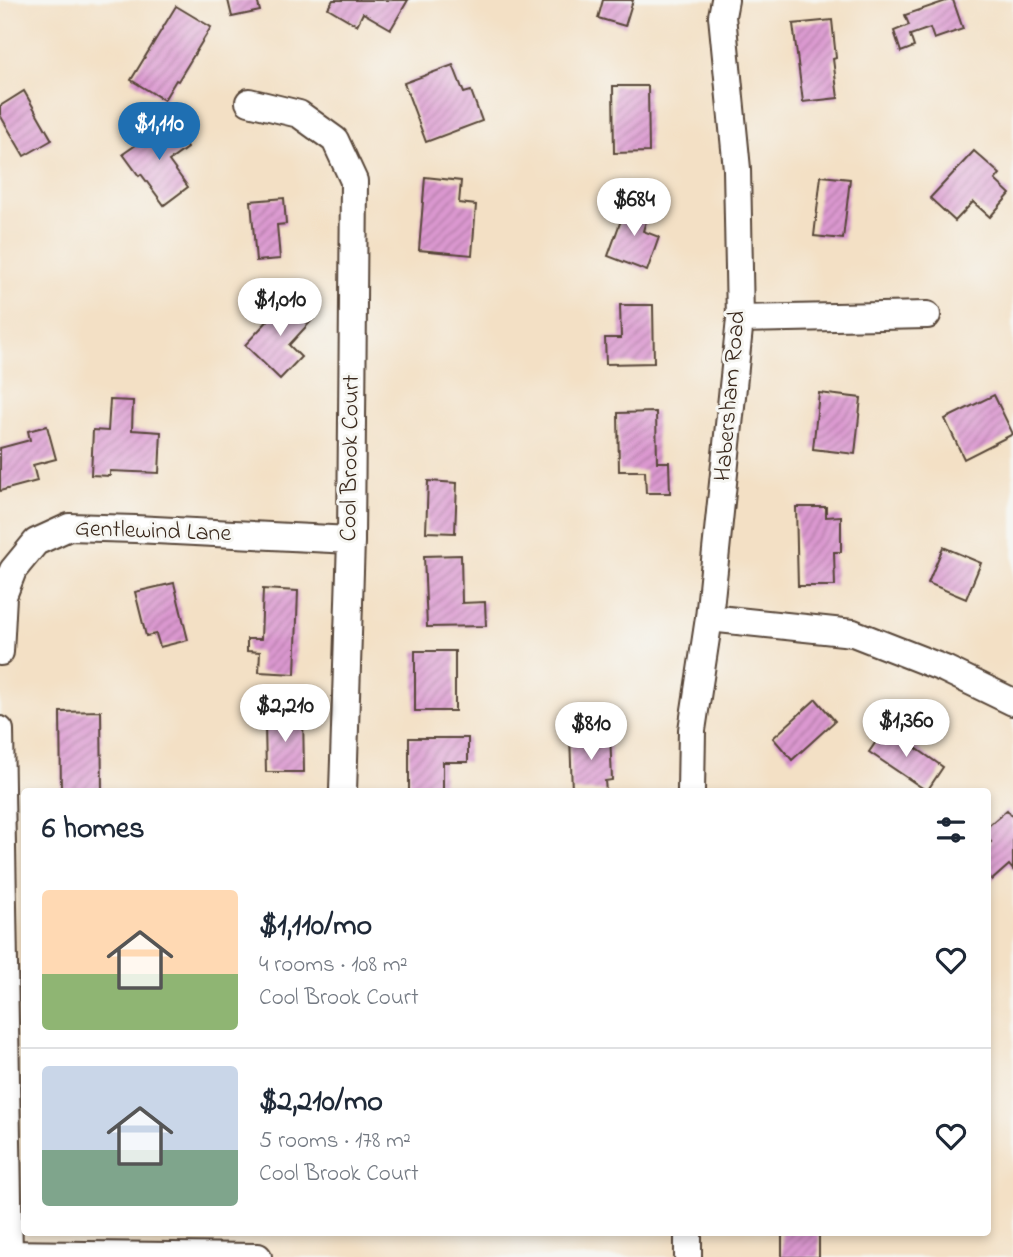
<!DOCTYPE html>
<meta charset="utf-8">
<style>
body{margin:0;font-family:"Indie Flower",sans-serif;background:#f6f6f7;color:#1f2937;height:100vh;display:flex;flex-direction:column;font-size:26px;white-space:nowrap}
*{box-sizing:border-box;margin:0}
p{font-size:23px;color:#747a83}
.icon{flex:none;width:38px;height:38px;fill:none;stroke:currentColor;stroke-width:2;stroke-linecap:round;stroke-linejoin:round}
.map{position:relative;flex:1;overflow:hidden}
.side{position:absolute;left:21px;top:788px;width:970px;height:448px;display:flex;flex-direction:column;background:#fff;border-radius:7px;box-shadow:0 4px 10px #0003}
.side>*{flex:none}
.price{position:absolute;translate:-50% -60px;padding:0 16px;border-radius:24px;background:#fff;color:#222;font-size:23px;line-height:46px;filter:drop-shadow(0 2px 4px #0008)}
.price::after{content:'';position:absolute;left:50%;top:42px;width:21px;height:16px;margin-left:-10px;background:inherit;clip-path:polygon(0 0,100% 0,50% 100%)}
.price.on{background:#1f6fb2;color:#fff}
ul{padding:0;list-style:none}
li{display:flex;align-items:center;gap:21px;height:175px;padding:0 21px}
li+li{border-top:2px solid #e0e1e3}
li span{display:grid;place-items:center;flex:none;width:196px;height:140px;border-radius:7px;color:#555}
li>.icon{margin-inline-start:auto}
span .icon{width:84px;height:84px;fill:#fffc;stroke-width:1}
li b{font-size:30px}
h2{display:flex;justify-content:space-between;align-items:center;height:84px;padding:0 21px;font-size:30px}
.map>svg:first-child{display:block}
.building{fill:url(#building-hatch)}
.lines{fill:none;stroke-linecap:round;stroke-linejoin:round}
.minor-casing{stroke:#574537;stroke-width:30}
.minor{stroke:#fff;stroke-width:26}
.labels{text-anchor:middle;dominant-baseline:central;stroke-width:6;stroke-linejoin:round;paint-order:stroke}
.street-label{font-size:24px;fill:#3b2a1e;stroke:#f6f6f2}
</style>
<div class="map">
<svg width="1013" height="1257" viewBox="0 0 1013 1257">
<defs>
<pattern id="building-hatch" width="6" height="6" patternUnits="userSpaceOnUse" patternTransform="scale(1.75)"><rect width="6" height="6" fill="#db98d0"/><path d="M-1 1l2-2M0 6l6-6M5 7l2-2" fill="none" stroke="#b37ca8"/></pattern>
</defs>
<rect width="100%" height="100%" fill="#f6f6f2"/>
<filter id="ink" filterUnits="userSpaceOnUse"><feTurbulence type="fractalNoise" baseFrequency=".0143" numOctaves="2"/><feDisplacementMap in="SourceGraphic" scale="14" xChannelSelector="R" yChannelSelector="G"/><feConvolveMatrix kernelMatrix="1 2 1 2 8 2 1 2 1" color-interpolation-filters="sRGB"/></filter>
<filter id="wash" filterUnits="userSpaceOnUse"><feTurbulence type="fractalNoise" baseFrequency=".00686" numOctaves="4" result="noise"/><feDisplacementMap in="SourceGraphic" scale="28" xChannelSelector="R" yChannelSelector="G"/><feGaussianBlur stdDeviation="1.57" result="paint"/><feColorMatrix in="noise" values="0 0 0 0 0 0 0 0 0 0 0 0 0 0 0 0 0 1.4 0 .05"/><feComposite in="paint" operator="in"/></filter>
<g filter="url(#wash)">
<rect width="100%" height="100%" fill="#f3e0c5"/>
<g id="blocks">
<!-- building -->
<g class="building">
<polygon points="228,0 257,0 260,11 232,17"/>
<polygon points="333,0 408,0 391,29 363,13 357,25 328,8"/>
<polygon points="603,0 633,0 625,26 598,18"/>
<polygon points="949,0 953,0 963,29 934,39 930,28 910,35 914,47 901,52 894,31 909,25 905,15"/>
<polygon points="176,6 211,27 178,81 176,80 164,100 131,80"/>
<polygon points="832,20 836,58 833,59 838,98 803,102 793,24"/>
<polygon points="453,65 464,93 471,91 482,121 426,142 404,83"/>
<polygon points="613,86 648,86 649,152 614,153"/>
<polygon points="24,91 52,140 24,156 0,115 0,106"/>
<polygon points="169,122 187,148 169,161 188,187 164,205 141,174 139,176 123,154"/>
<polygon points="974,151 1000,174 995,180 1010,194 990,217 973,202 955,221 930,198"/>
<polygon points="821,176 850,179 843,239 814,236"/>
<polygon points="425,177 461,181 459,203 476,205 472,255 419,250"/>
<polygon points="284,198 286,224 277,225 280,259 256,261 251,201"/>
<polygon points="628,201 650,209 643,231 659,237 647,271 608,256"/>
<polygon points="291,296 314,318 289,345 301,357 280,379 245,345"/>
<polygon points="620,305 653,305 654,363 606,364 605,338 621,338"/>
<polygon points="819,393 861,398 855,454 813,449"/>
<polygon points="994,395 1013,434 964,459 945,419"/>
<polygon points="110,400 133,401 132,430 161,432 159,473 110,471 110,476 91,475 93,430 108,431"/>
<polygon points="656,412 657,462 669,462 670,493 646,493 645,471 619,471 618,413"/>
<polygon points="47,426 56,459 33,465 37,481 0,491 0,448 30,440 28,431"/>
<polygon points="428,481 457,483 455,533 426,532"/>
<polygon points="796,507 826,507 826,517 841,516 841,552 834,552 835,586 798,586"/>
<polygon points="943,547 981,563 966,599 928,583"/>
<polygon points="461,555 462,603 485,602 486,626 427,627 424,556"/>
<polygon points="174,583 188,640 160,647 156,634 146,636 135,592"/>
<polygon points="263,589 298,591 295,674 259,672 260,652 247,651 247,639 261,639"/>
<rect x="415" y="651" width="40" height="60"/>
<polygon points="816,699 835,721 792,760 773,738"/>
<polygon points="101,711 102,791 61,791 60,712"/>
<polygon points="279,713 303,713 304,772 266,772 265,724 279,724"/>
<polygon points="886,727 943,767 927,791 869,752"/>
<polygon points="610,734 612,780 605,781 606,791 572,791 570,736"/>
<polygon points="409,738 468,738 468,762 443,762 443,791 409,791"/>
<polygon points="1007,810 1013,817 1013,870 1009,865 992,880 987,874 987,845 991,842 987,838 987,827"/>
<rect x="782" y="1232" width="37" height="25"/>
</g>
</g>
</g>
<g filter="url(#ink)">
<use href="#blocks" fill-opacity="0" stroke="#574537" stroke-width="2"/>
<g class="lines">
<!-- minor casing -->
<g class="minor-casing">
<g id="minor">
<polyline points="249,102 299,114 335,140 354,181 351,540 343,791"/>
<polyline points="740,319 927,315"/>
<polyline points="709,618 853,633 945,669 1013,702"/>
<polyline points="0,652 3,596 13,570 36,542 69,527 135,529 351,540"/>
<polyline points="0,730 9,1257"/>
<polyline points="691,791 692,730 709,618 740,319 737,169 722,16 725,0"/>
<polyline points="0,1254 258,1257"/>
<polyline points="688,1257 688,1232"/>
</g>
</g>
<!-- minor -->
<use href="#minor" class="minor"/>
</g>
</g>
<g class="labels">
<!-- street labels -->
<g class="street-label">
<text transform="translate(731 396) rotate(-85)">Habersham Road</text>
<text transform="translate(351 458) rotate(-89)">Cool Brook Court</text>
<text transform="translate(153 532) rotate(2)">Gentlewind Lane</text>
</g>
</g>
</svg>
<b class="price on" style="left:159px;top:162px">$1,110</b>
<b class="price" style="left:634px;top:238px">$684</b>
<b class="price" style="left:280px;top:338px">$1,010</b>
<b class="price" style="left:285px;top:744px">$2,210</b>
<b class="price" style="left:906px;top:759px">$1,360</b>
<b class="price" style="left:591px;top:762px">$810</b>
<section class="side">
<h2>6 homes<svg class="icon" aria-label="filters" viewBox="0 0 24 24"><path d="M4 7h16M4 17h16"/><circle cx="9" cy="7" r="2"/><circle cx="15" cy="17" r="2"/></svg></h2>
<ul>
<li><span style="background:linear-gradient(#ffd9b3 60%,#8fb573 0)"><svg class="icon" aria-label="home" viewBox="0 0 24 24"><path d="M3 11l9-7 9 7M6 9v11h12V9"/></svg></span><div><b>$1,110/mo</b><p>4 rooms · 108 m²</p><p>Cool Brook Court</p></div><svg class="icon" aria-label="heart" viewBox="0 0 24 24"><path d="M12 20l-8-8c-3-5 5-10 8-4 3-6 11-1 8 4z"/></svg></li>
<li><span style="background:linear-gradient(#c9d6e8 60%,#7fa58c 0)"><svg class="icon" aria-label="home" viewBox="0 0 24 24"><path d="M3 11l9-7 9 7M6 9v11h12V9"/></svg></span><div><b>$2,210/mo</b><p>5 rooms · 178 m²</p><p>Cool Brook Court</p></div><svg class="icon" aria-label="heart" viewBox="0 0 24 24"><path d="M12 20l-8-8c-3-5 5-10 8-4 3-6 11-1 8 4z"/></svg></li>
</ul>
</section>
</div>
